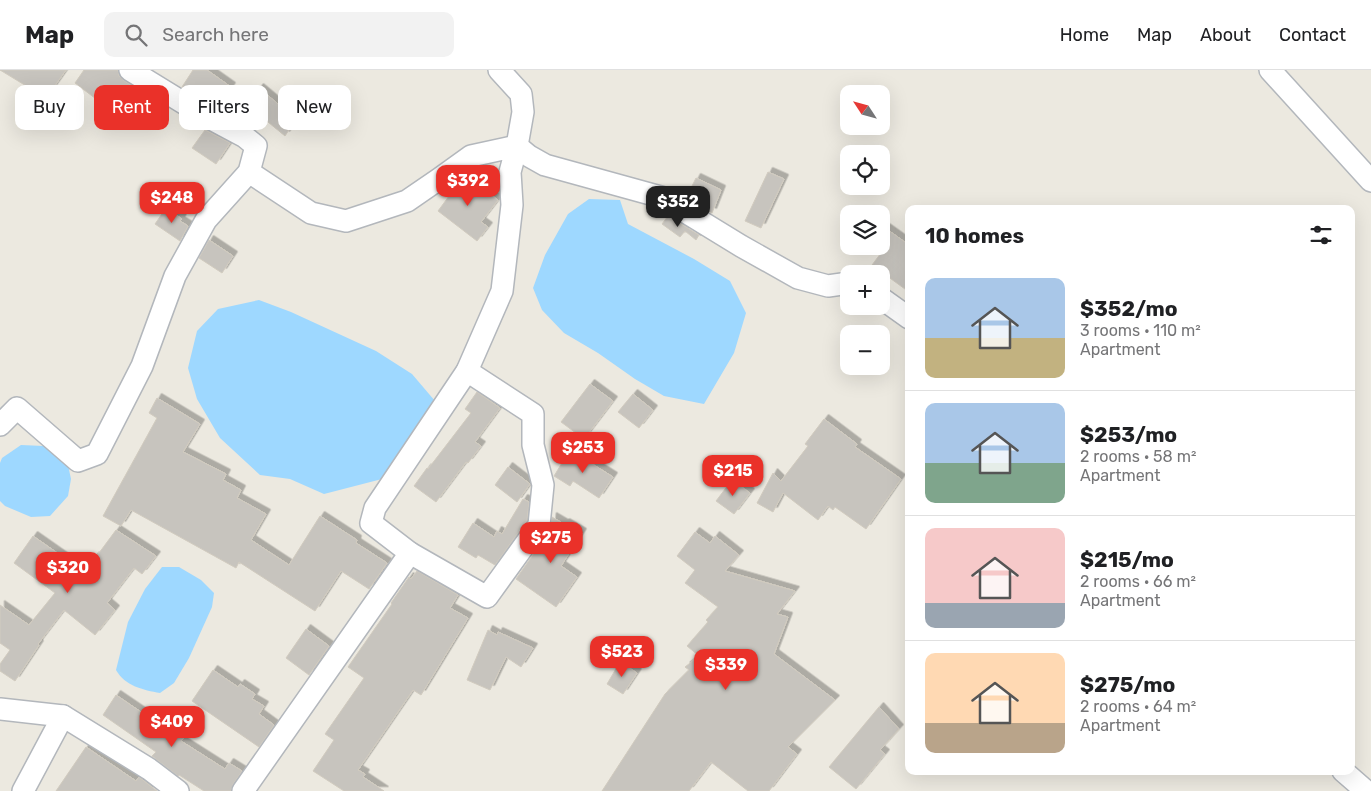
<!DOCTYPE html>
<meta charset="utf-8">
<style>
body{margin:0;font-family:Rubik,sans-serif;background:#f2f2f2;color:#202124;height:100vh;display:flex;flex-direction:column;font-size:19px;white-space:nowrap}
*{box-sizing:border-box;margin:0}
p{font-size:16px;color:#757577}
.icon{flex:none;width:28px;height:28px;fill:none;stroke:currentColor;stroke-width:2;stroke-linecap:round;stroke-linejoin:round}
.map{position:relative;flex:1;overflow:hidden}
.drawer{position:absolute;left:905px;top:135px;width:450px;height:570px;display:flex;flex-direction:column;background:#fff;border-radius:10px;box-shadow:0 5px 20px #0002}
.drawer>*{flex:none}
.banner{position:absolute;left:15px;top:15px;width:475px;height:45px;display:flex;gap:10px}
.needle{width:32px;rotate:306deg}
.buttons{position:absolute;left:840px;top:15px;display:grid;gap:10px}
.buttons a{display:grid;place-items:center;width:50px;height:50px;border-radius:10px;background:#fff;box-shadow:0 5px 20px #0002;font-size:25px}
.price{position:absolute;translate:-50% -42px;padding:0 11px;border-radius:10px;background:#ea3129;color:#fff;font-size:16px;line-height:32px;filter:drop-shadow(0 1px 2px #0008)}
.price::after{content:'';position:absolute;left:50%;top:30px;width:15px;height:11px;margin-left:-8px;background:inherit;clip-path:polygon(0 0,100% 0,50% 100%)}
.price.current{background:#222;color:#fff}
ul{padding:0;list-style:none}
li{display:flex;align-items:center;gap:15px;height:125px;padding:0 20px}
li+li{border-top:1px solid #e0e0e0}
li span{display:grid;place-items:center;flex:none;width:140px;height:100px;border-radius:10px;color:#555}
li>.icon{margin-inline-start:auto}
span .icon{width:60px;height:60px;fill:#fffc;stroke-width:1}
li b{font-size:21px}
h2{display:flex;justify-content:space-between;align-items:center;height:60px;padding:0 20px;font-size:21px}
.tag{padding:0 18px;border-radius:10px;background:#fff;box-shadow:0 5px 20px #0002;font-size:18px;line-height:45px}
.tag.current{background:#ea3129;color:#fff}
header{display:flex;align-items:center;gap:30px;box-sizing:border-box;height:70px;padding:0 25px;background:#fff;border-bottom:1px solid #e0e0e0}
header strong{font-size:24px}
nav{display:flex;gap:28px;margin-inline-start:auto;font-size:18px}
.search{width:350px;height:45px;background:#f2f2f2;display:flex;align-items:center;gap:12px;box-sizing:border-box;padding:0 18px;border-radius:10px;color:#757577;font-size:19px}
.map>svg:first-child{display:block}
.water{fill:#9ed8ff}
.building{fill:#c7c4be;stroke:#d1cbbf;filter:url(#shadow)}
.lines{fill:none;stroke-linecap:round;stroke-linejoin:round}
.street-casing{stroke:#b3b7bc;stroke-width:24}
.street{stroke:#fff;stroke-width:21}
</style>
<header>
<strong>Map</strong>
<div class="search"><svg class="icon" aria-label="search" viewBox="0 0 24 24"><circle cx="10" cy="10" r="6"/><path d="M15 15l6 6"/></svg>Search here</div>
<nav><a>Home</a><a>Map</a><a>About</a><a>Contact</a></nav>
</header>
<div class="map">
<svg width="1371" height="721" viewBox="0 0 1371 721">
<defs>
<filter id="shadow"><feDropShadow dx="4.5" dy="-4.5" stdDeviation="0" flood-color="#0004"/></filter>
</defs>
<rect width="100%" height="100%" fill="#ece9e0"/>
<!-- water -->
<g class="water">
<polygon points="589,129 620,130 628,154 694,189 730,211 746,243 734,283 704,334 664,326 635,309 598,283 564,263 542,240 533,218 545,185 568,144"/>
<polygon points="259,230 291,242 376,281 412,304 435,331 382,409 324,424 290,409 260,405 220,368 197,329 188,298 197,261 218,239"/>
<polygon points="21,375 44,376 68,395 71,409 68,426 50,446 31,447 5,436 0,431 0,393 2,388"/>
<path d="M162,497H179L201,510L214,523L212,537L189,588L174,613L160,623C143,620 125,616 116,600L128,552L145,519Z"/>
</g>
<!-- building -->
<g class="building">
<polygon points="0,0 66,0 46,28"/>
<polygon points="84,0 118,0 119,6 123,10 137,19 114,59 96,47 104,35 75,13"/>
<polygon points="193,0 207,0 231,17 217,38 182,17"/>
<polygon points="259,18 296,49 285,66 246,34"/>
<polygon points="205,60 230,73 216,94 192,78"/>
<polygon points="768,102 784,109 761,158 745,151"/>
<polygon points="465,106 498,130 481,152 488,157 477,171 438,141 452,122 450,121 457,111"/>
<polygon points="696,108 721,120 712,143 686,128"/>
<polygon points="166,138 182,149 180,151 188,156 180,171 155,154"/>
<polygon points="668,146 699,165 696,170 685,161 680,167 662,154"/>
<polygon points="881,155 909,175 909,222 872,195 881,183"/>
<polygon points="209,170 233,186 222,203 199,188"/>
<polygon points="590,314 613,331 584,369 561,352"/>
<polygon points="477,322 500,338 475,372 481,376 468,393 466,392 436,432 414,416 427,398 428,399 471,343 465,339"/>
<polygon points="633,324 653,340 639,358 618,342"/>
<polygon points="157,328 200,354 183,382 226,404 223,410 241,420 237,428 266,444 251,470 289,495 320,446 357,470 356,473 387,493 369,519 341,501 315,541 239,492 236,498 131,440 121,456 103,446 157,348 149,343"/>
<polygon points="824,349 857,374 855,377 901,409 866,459 835,437 833,440 828,436 818,450 783,423 773,442 757,433 773,403 781,411 808,376 805,374"/>
<polygon points="570,380 613,407 599,428 573,411 570,416 554,406"/>
<polygon points="508,397 530,414 517,432 495,415"/>
<polygon points="732,410 750,423 734,444 716,431"/>
<polygon points="523,429 529,432 527,450 495,495 478,485 476,488 458,477 473,453 494,467 497,461 502,464"/>
<polygon points="552,447 564,454 565,453 582,463 561,496 577,507 556,537 516,509 549,462 551,456"/>
<polygon points="116,460 156,486 142,504 134,498 107,533 115,540 95,565 64,540 38,574 39,575 15,611 0,601 0,594 10,580 0,573 0,535 29,555 55,523 14,493 33,466 83,501 95,486 96,487"/>
<polygon points="695,462 710,473 715,466 739,485 725,501 795,521 777,544 788,547 774,584 835,630 788,677 797,684 769,721 748,721 711,692 689,721 602,721 665,624 689,600 685,597 699,586 687,576 708,552 706,550 718,537 685,513 695,500 677,486"/>
<polygon points="417,501 458,525 450,538 468,548 421,625 413,620 358,700 365,704 363,707 384,721 344,721 313,701 334,670 325,664 364,608 348,597 392,534 391,533 409,507 411,509"/>
<polygon points="306,559 329,576 309,605 286,588"/>
<polygon points="488,560 497,565 498,562 533,578 521,597 506,587 490,620 467,610"/>
<polygon points="620,592 637,603 623,624 607,614"/>
<polygon points="213,600 238,617 240,614 255,624 252,629 264,636 259,644 274,655 259,677 192,631"/>
<polygon points="116,625 144,644 145,642 185,666 181,671 225,699 229,693 242,701 233,714 231,721 204,721 179,705 178,706 152,686 156,682 103,645"/>
<polygon points="879,637 899,659 880,680 885,684 856,719 829,697"/>
<polygon points="86,677 136,711 139,707 157,721 56,721"/>
</g>
<g class="lines">
<!-- street casing -->
<g class="street-casing">
<g id="street">
<polyline points="499,0 521,24 523,42 517,76 529,86 545,95 661,127 741,176 798,208 828,216 849,213"/>
<polyline points="1270,0 1371,111"/>
<polyline points="881,228 909,248"/>
<polyline points="0,355 17,338 78,391 97,384 142,296 175,206 206,150 249,102 256,76 245,67 200,43 130,0"/>
<polyline points="410,483 487,527 539,455 543,415 533,375 533,344 467,301"/>
<polyline points="0,639 63,646 149,699 178,721"/>
<polyline points="1343,701 1366,721"/>
<polyline points="23,721 63,646"/>
<polyline points="243,721 410,483 371,453 375,438 467,301 502,221 512,135 510,102 517,76 471,86 439,109 407,131 346,151 311,143 249,102"/>
</g>
</g>
<!-- street -->
<use href="#street" class="street"/>
</g>
</svg>
<div class="buttons">
<a><svg class="needle" viewBox="-14 -14 28 28"><path d="M0-13l5 13h-10z" fill="#e53935"/><path d="M0 13l5-13h-10z" fill="#757577"/></svg></a>
<a><svg class="icon" aria-label="locate" viewBox="0 0 24 24"><circle cx="12" cy="12" r="6"/><path d="M12 2v4M12 18v4M2 12h4M18 12h4"/></svg></a>
<a><svg class="icon" aria-label="layers" viewBox="0 0 24 24"><path d="M12 4l9 5-9 5-9-5zM3 14l9 5 9-5"/></svg></a>
<a>+</a>
<a>−</a>
</div>
<b class="price" style="left:468px;top:137px">$392</b>
<b class="price" style="left:172px;top:154px">$248</b>
<b class="price current" style="left:678px;top:158px">$352</b>
<b class="price" style="left:583px;top:404px">$253</b>
<b class="price" style="left:733px;top:427px">$215</b>
<b class="price" style="left:551px;top:494px">$275</b>
<b class="price" style="left:68px;top:524px">$320</b>
<b class="price" style="left:622px;top:608px">$523</b>
<b class="price" style="left:726px;top:621px">$339</b>
<b class="price" style="left:172px;top:678px">$409</b>
<div class="banner">
<a class="tag">Buy</a>
<a class="tag current">Rent</a>
<a class="tag">Filters</a>
<a class="tag">New</a>
</div>
<section class="drawer">
<h2>10 homes<svg class="icon" aria-label="filters" viewBox="0 0 24 24"><path d="M4 7h16M4 17h16"/><circle cx="9" cy="7" r="2"/><circle cx="15" cy="17" r="2"/></svg></h2>
<ul>
<li><span style="background:linear-gradient(#a9c7e8 60%,#c2b280 0)"><svg class="icon" aria-label="home" viewBox="0 0 24 24"><path d="M3 11l9-7 9 7M6 9v11h12V9"/></svg></span><div><b>$352/mo</b><p>3 rooms · 110 m²</p><p>Apartment</p></div></li>
<li><span style="background:linear-gradient(#a9c7e8 60%,#7fa58c 0)"><svg class="icon" aria-label="home" viewBox="0 0 24 24"><path d="M3 11l9-7 9 7M6 9v11h12V9"/></svg></span><div><b>$253/mo</b><p>2 rooms · 58 m²</p><p>Apartment</p></div></li>
<li><span style="background:linear-gradient(#f6c9c9 75%,#9aa5b1 0)"><svg class="icon" aria-label="home" viewBox="0 0 24 24"><path d="M3 11l9-7 9 7M6 9v11h12V9"/></svg></span><div><b>$215/mo</b><p>2 rooms · 66 m²</p><p>Apartment</p></div></li>
<li><span style="background:linear-gradient(#ffd9b3 70%,#b9a48a 0)"><svg class="icon" aria-label="home" viewBox="0 0 24 24"><path d="M3 11l9-7 9 7M6 9v11h12V9"/></svg></span><div><b>$275/mo</b><p>2 rooms · 64 m²</p><p>Apartment</p></div></li>
</ul>
</section>
</div>
